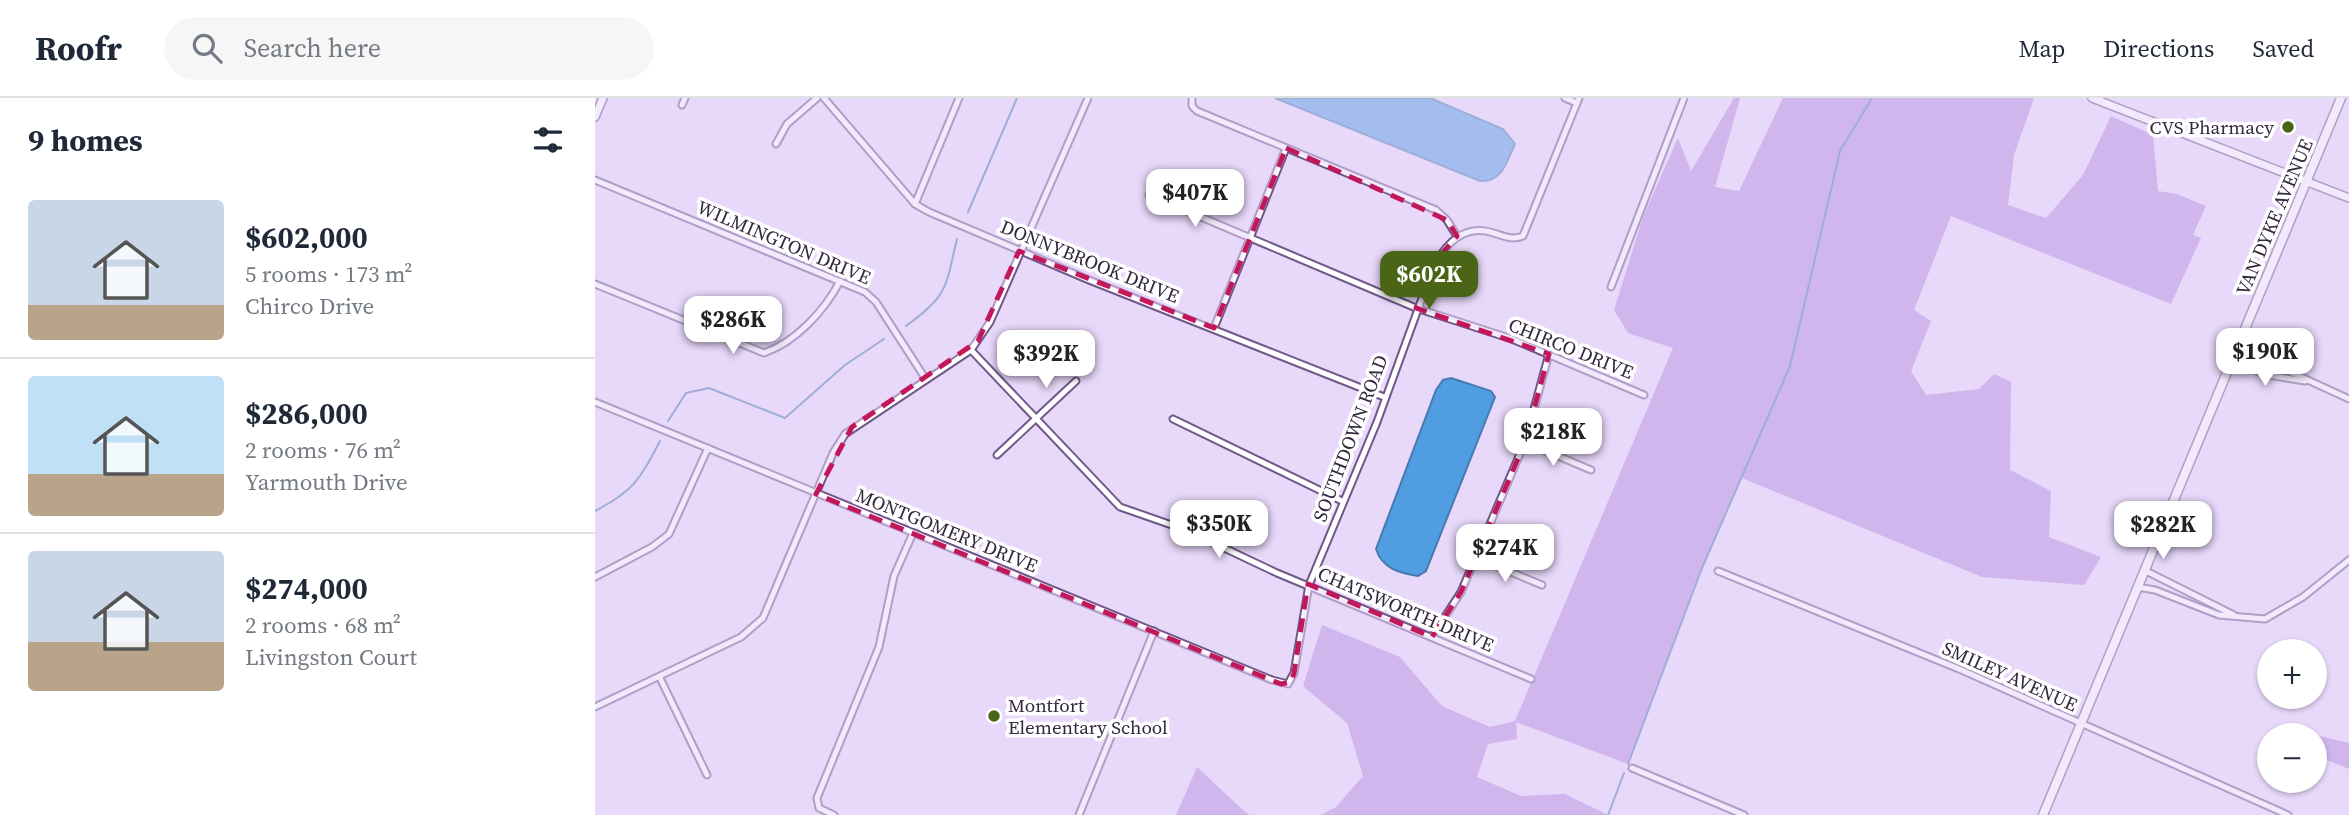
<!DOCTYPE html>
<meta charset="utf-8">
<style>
body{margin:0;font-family:"Source Serif 4",serif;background:#f6f6f7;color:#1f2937;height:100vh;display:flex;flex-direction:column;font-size:26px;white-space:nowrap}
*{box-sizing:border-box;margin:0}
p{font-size:23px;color:#747a83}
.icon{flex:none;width:38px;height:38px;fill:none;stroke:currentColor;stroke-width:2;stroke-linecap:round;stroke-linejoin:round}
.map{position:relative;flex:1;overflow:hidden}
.drawer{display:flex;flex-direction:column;background:#fff;width:595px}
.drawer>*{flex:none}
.buttons{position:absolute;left:1662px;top:541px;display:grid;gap:14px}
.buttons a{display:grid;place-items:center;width:70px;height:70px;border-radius:50%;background:#fff;box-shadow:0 2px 5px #0004;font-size:35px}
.price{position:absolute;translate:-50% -60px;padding:0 16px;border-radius:14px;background:#fff;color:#222;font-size:23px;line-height:46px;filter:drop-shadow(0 2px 4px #0008)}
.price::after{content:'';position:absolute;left:50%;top:42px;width:21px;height:16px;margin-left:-10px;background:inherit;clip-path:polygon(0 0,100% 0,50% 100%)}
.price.on{background:#4b6516;color:#fff}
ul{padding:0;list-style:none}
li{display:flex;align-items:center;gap:21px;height:175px;padding:0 28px}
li+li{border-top:2px solid #e0e1e3}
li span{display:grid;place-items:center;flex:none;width:196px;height:140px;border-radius:7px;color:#555}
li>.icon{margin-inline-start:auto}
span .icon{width:84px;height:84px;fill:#fffc;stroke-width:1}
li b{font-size:30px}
h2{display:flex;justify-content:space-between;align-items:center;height:84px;padding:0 28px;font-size:30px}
header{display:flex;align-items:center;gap:42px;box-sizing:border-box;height:98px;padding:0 35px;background:#fff;border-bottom:2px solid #e0e1e3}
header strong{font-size:33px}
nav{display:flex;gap:38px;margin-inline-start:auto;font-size:24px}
.search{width:490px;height:63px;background:#f6f6f7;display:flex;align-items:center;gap:18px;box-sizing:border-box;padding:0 24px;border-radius:38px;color:#747a83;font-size:26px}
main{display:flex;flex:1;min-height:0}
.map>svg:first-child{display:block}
.forest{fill:#b58bde}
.water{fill:#509ee1;stroke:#477bb0;stroke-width:2}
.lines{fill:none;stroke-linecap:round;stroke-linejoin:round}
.stream{stroke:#477bb0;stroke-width:2}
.minor-casing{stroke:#705789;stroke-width:9}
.tertiary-casing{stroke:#705789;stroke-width:10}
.secondary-casing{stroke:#705789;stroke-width:11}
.minor{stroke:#fff;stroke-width:5}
.tertiary{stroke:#fff;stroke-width:7}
.secondary{stroke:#fff;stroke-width:8}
.marked{fill:none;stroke:#c2185b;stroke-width:5;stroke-dasharray:14 9;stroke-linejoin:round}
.poi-dot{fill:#4b6516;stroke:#fff;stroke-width:2.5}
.labels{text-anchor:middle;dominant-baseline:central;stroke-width:7;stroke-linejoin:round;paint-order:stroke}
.poi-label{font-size:19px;fill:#33283e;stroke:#fff;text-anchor:end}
.street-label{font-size:19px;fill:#33283e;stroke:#fff}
</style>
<header>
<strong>Roofr</strong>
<div class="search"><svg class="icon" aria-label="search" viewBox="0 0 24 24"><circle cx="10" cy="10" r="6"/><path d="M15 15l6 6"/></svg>Search here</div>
<nav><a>Map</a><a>Directions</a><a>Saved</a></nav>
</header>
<main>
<section class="drawer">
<h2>9 homes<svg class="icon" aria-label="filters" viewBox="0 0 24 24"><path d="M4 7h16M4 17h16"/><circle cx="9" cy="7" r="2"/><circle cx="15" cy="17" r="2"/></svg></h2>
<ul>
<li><span style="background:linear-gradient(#c9d6e8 75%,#b9a48a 0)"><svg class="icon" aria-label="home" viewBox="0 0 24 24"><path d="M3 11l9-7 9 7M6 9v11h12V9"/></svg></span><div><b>$602,000</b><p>5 rooms · 173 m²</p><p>Chirco Drive</p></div></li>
<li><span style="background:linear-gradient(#bfe0f5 70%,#b9a48a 0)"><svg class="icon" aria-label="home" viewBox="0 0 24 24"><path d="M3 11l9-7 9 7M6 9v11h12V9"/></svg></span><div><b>$286,000</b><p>2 rooms · 76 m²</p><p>Yarmouth Drive</p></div></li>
<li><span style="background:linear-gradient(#c9d6e8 65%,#b9a48a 0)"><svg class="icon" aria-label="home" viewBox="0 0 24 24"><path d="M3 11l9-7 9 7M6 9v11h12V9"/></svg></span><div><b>$274,000</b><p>2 rooms · 68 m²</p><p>Livingston Court</p></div></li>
</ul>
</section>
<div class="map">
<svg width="1754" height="717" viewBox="0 0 1754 717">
<rect width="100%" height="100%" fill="#e8d8fa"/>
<!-- forest -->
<g class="forest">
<polygon points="1139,0 1145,0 1120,89 1144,93 1188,0 1439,0 1419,57 1413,107 1451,120 1488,77 1516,18 1558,37 1563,93 1582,96 1611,108 1598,137 1606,140 1576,206 1356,118 1319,212 1336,223 1316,273 1331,297 1384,291 1399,276 1416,284 1415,372 1456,393 1454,439 1506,459 1489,487 1387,479 1147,380 1107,470 1033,666 921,624 922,641 893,646 882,679 926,698 970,696 1013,717 726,717 741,709 768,678 752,625 708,588 727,527 805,559 847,608 895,629 920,623 1078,250 1033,235 1019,212 1048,119 1083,40 1096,73"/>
<polygon points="1720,637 1754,645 1754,671 1720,657"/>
<polygon points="602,669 650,714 655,717 581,717"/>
</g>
<!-- water -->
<g class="water">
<path d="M680,0H835L908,31L920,46C912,63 907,85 885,83Z"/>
<path d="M856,280L896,293L900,299L831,473L823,478C804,475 787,470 781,451L841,292L848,282Z"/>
</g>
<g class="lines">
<!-- stream -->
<g class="stream">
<polyline points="373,114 422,0"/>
<path d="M311,228C354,197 350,190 362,141"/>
<polyline points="73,323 91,295 114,290 190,320 250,267 289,241"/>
<path d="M0,413C39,393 45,381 65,343"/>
<polyline points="1033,666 1107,470 1195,268 1245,53 1277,0"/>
<polyline points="1013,717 1029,675"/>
</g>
<!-- minor casing -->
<g class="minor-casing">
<g id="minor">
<polyline points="229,0 320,106 334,114 494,182 789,299"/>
<polyline points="597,0 597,8 602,13 841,112 852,122 862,138"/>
<polyline points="970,0 982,5"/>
<polyline points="87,7 90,0"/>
<polyline points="181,46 192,26 222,0"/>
<polyline points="0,82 270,194 281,204 330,280"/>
<polyline points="554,97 821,210 917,241 1049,297"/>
<polyline points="320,106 364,0"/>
<path d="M0,186L169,255C201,244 230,212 245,183"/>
<polyline points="1016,189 1089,0"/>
<polyline points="619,230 691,50"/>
<polyline points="1641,249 1754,301"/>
<polyline points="376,252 525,409 591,432 682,475 936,581"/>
<polyline points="1636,262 1673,277 1710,283"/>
<path d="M0,304L677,582L693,586L699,575L714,487L782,324L838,170C850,147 867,127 895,134C907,137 916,143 928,138L984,0"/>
<polyline points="578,321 747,403"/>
<polyline points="930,344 996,372"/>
<polyline points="402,357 481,283"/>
<polyline points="882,460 947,487"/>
<polyline points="1549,472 1639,517"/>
<polyline points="1123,473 1364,571 1693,717"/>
<polyline points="0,479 57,449 74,436 113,350"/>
<polyline points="1542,489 1560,492 1624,517 1670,521 1708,499 1754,462"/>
<polyline points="837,539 866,494 930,344 954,256"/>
<polyline points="65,580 112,677"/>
<polyline points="0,609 146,539 168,520 238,355 250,336 376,252 395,224 493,0"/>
<polyline points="1037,670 1149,717"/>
<polyline points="239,717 224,710 222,700 284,549 299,478 318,435"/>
<polyline points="484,717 559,533"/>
</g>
</g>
<!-- tertiary casing -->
<g class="tertiary-casing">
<g id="tertiary">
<polyline points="1497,0 1754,100"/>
<polyline points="0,19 8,0"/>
</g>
</g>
<!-- secondary casing -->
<g class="secondary-casing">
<polyline id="secondary" points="1448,717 1746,0"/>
</g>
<!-- minor -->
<use href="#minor" class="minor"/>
<!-- tertiary -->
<use href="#tertiary" class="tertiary"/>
<!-- secondary -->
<use href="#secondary" class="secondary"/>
</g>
<!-- marked area -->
<path d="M0 0H1754V717H0ZM691,50L852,122L862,138L844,159L821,210L954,256L930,344L866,494L837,539L713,486L699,575L696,584L686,586L221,396L257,329L383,243L424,153L619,230Z" fill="#e8d8fa" fill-opacity=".55" fill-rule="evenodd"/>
<path class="marked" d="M691,50L852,122L862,138L844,159L821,210L954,256L930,344L866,494L837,539L713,486L699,575L696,584L686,586L221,396L257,329L383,243L424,153L619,230Z"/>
<!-- markers -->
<g class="poi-dot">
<circle cx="1693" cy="29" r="7"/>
<circle cx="399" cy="618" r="7"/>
</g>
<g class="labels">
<!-- poi labels -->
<g class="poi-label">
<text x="1679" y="29">CVS Pharmacy</text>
<text x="413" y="607" text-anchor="start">Montfort<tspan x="413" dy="22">Elementary School</tspan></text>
</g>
<!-- street labels -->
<g class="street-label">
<text transform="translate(1679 119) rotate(-67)">VAN DYKE AVENUE</text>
<text transform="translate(189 144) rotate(23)">WILMINGTON DRIVE</text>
<text transform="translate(495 163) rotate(22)">DONNYBROOK DRIVE</text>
<text transform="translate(976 250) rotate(22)">CHIRCO DRIVE</text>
<text transform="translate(755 340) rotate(-69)">SOUTHDOWN ROAD</text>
<text transform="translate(352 432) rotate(22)">MONTGOMERY DRIVE</text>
<text transform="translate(811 511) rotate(23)">CHATSWORTH DRIVE</text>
<text transform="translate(1415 578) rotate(24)">SMILEY AVENUE</text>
</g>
</g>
</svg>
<div class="buttons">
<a>+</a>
<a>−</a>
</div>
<b class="price" style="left:600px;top:131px">$407K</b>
<b class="price on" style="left:834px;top:213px">$602K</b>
<b class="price" style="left:138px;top:258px">$286K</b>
<b class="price" style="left:1670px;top:290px">$190K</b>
<b class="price" style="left:451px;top:292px">$392K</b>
<b class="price" style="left:958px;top:370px">$218K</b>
<b class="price" style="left:624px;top:462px">$350K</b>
<b class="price" style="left:1568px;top:463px">$282K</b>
<b class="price" style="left:910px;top:486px">$274K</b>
</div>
</main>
